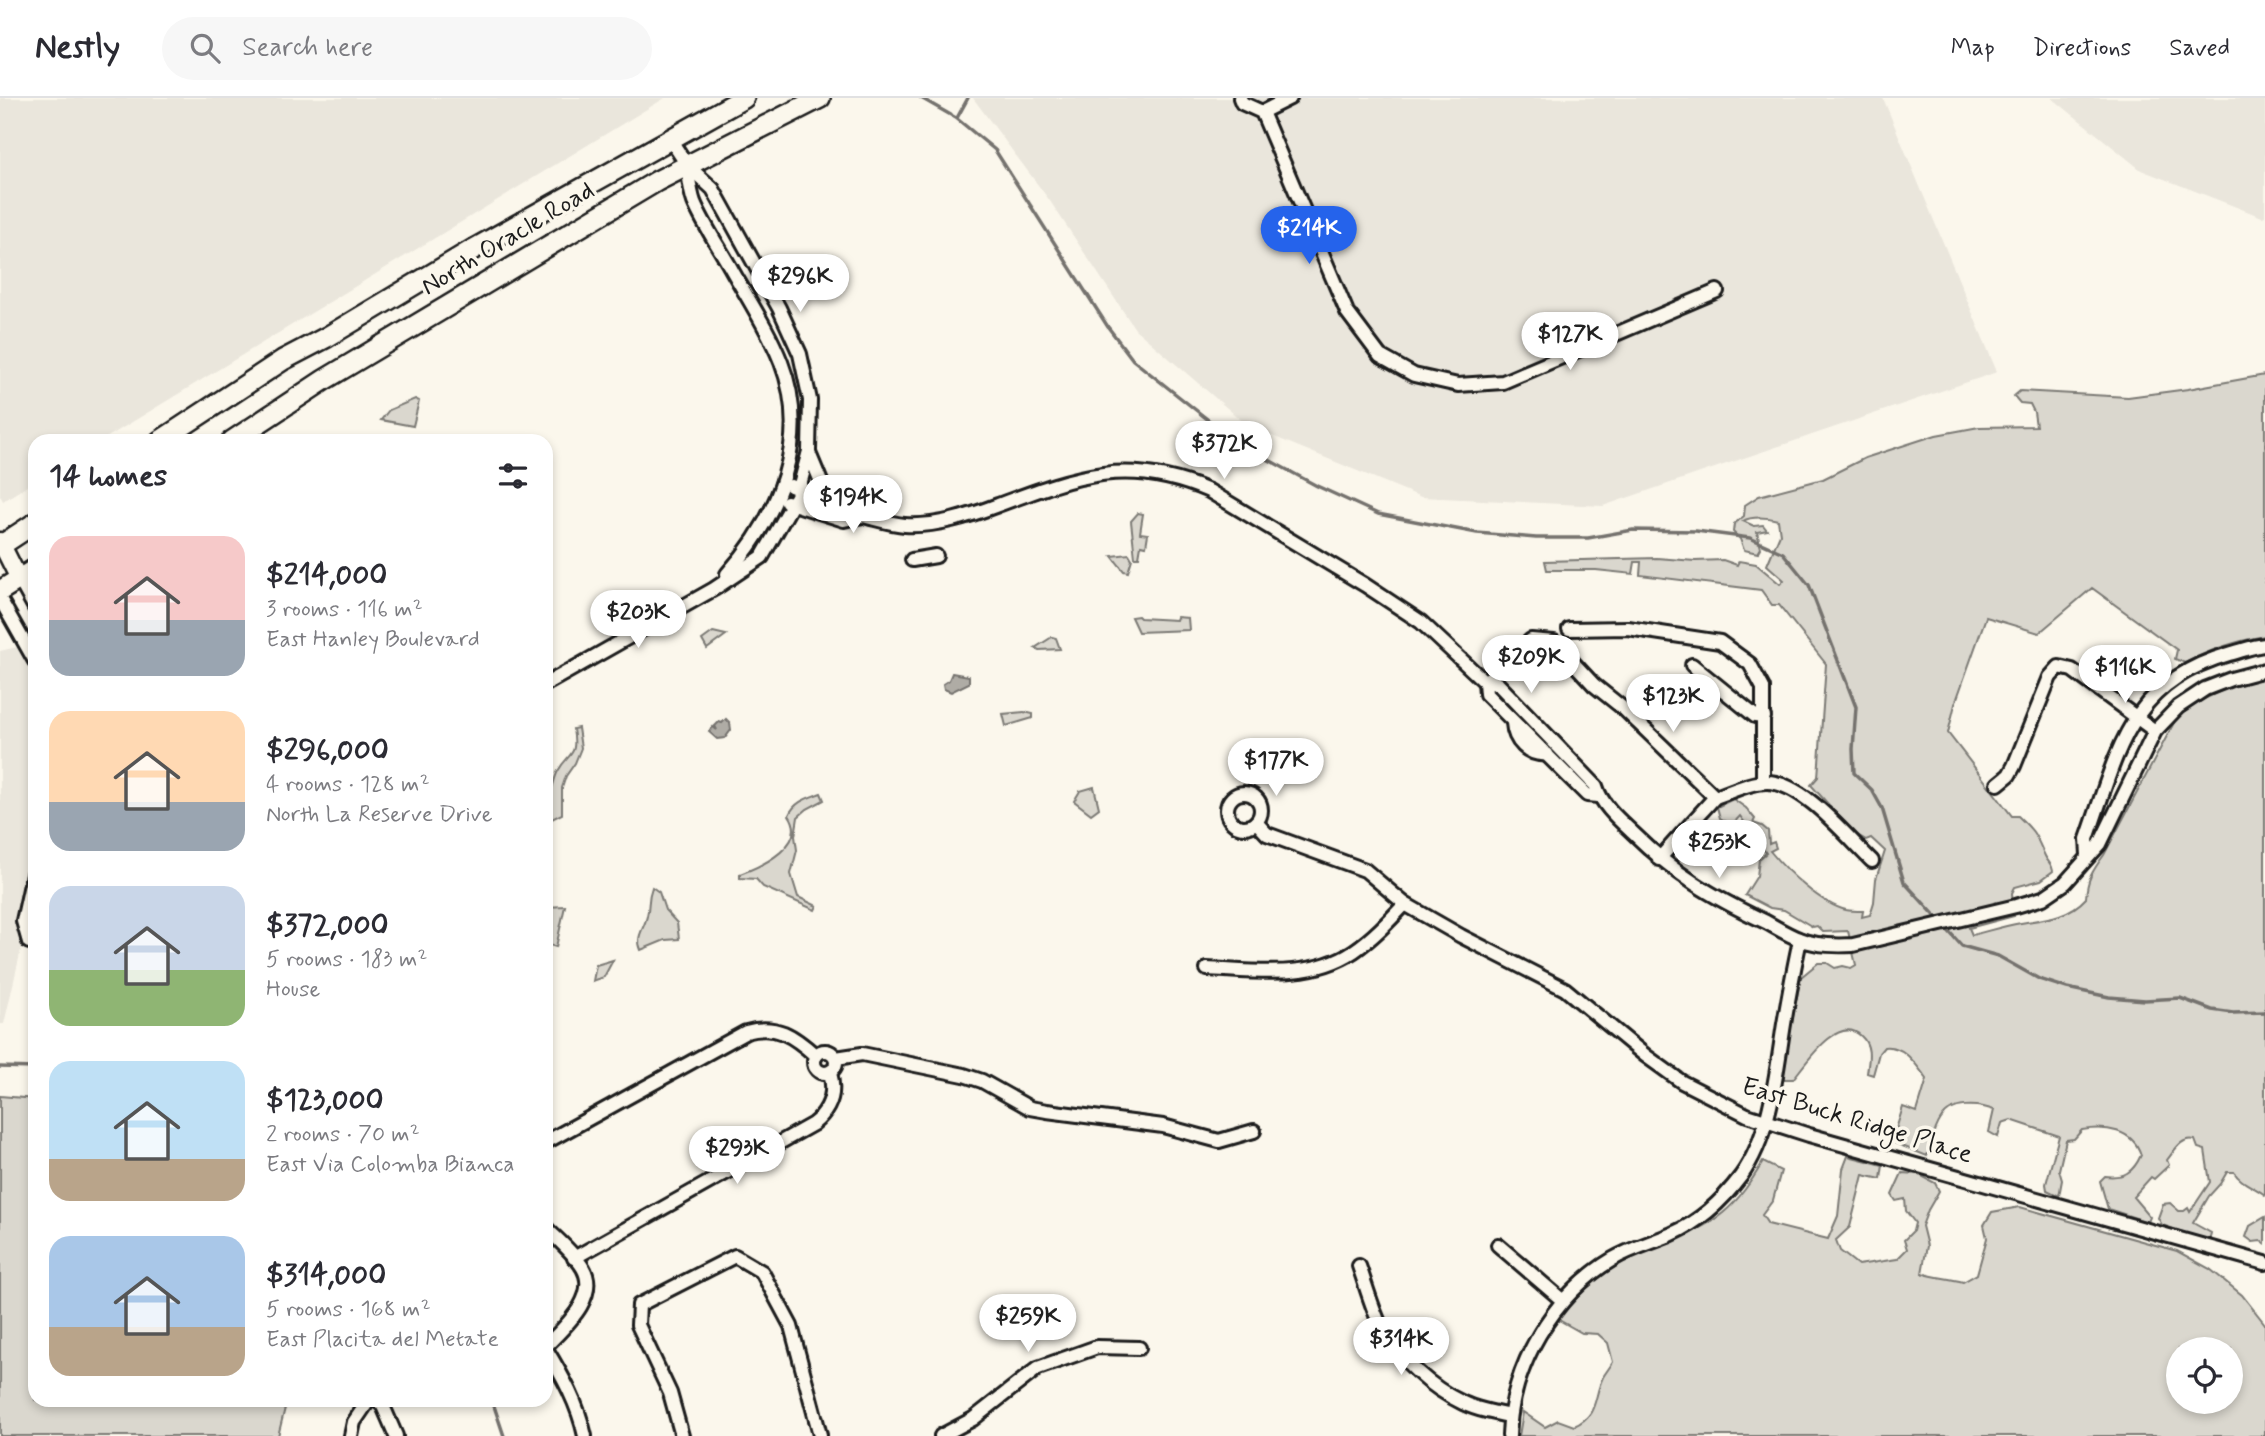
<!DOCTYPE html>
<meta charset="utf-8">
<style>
body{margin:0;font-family:Mynerve,sans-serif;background:#f7f7f7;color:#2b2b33;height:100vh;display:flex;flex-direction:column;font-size:26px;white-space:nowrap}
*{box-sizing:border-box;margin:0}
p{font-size:23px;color:#7c7c81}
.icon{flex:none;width:38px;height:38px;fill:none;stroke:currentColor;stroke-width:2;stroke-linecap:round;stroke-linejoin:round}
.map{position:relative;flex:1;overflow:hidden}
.side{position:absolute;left:28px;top:336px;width:525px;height:973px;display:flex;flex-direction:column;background:#fff;border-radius:21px;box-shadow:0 4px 10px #0003}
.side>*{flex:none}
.buttons{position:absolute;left:2166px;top:1239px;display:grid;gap:14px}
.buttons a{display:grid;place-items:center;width:77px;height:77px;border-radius:50%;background:#fff;box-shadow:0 4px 10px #0003;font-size:35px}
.price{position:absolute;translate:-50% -60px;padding:0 16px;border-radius:24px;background:#fff;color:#222;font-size:23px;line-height:46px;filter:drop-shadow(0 2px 4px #0008)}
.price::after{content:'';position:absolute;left:50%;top:42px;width:21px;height:16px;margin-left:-10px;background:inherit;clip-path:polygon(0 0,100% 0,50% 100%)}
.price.selected{background:#2563eb;color:#fff}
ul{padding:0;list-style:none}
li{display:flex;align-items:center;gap:21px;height:175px;padding:0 21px}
li span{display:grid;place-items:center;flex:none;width:196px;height:140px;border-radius:21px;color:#555}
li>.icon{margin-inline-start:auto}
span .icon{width:84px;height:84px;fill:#fffc;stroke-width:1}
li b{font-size:30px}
h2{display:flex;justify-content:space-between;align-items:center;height:84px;padding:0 21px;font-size:30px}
header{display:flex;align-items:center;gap:42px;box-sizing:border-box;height:98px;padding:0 35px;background:#fff;border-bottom:2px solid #e1e1e2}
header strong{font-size:33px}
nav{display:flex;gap:38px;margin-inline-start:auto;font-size:24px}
.search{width:490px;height:63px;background:#f7f7f7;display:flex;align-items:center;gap:18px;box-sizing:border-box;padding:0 24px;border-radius:38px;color:#7c7c81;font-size:26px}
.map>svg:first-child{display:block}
.built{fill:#eae6dc}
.green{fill:#dad7ce;stroke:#7b7a75;stroke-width:2;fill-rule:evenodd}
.water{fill:#afaca5;stroke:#74726e;stroke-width:2}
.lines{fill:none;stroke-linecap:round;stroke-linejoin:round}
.stream{stroke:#74726e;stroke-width:3.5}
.minor-casing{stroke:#1c1c1c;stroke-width:18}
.major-casing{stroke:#1c1c1c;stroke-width:21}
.highway-casing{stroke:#1c1c1c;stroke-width:24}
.minor{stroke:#fbf7ec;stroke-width:12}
.major{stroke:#fbf7ec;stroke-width:16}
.highway{stroke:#fbf7ec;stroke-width:19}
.labels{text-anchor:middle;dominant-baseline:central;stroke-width:7;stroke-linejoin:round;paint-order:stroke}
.street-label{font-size:26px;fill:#1c1c1c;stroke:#fbf7ec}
</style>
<header>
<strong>Nestly</strong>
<div class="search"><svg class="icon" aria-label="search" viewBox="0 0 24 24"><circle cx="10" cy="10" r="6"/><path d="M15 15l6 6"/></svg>Search here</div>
<nav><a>Map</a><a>Directions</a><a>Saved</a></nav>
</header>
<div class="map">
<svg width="2265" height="1338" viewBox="0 0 2265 1338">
<rect width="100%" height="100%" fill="#fbf7ec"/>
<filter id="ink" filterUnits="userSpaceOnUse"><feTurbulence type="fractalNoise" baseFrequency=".0143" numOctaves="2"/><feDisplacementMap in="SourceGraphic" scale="14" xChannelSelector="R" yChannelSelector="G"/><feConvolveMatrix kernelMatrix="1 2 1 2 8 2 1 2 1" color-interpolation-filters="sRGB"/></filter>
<g filter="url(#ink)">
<!-- built -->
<g class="built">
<polygon points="0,0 665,0 101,343 35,343 35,383 3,403 0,397"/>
<polygon points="973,0 1883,0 1997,274 1603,408 1421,399 1248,328 1135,231 1050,103"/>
<polygon points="2052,0 2265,0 2265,118 2262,119 2141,72"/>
<polygon points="17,549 35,579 35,737 16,822 23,843 4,926 0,926 0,553"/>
</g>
<!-- green -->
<g class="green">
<path d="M2265,277V538C2236,543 2211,551 2185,565L2175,561L2177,552L2092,490L2039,535L1986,519L1955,606L1948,635L2012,718H2018C2036,735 2035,736 2045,758C2048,765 2052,765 2053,773L2041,782L2015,789L2012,795L2014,818L1969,830L1972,837C1988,833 2004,828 2021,825C2045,821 2069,819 2086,800C2087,781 2093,772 2104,757L2177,619L2200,603L2231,588L2265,580V1097C2255,1089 2240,1085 2234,1074H2227L2220,1086L2209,1098L2193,1125L2211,1135L2209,1143L2162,1127L2158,1120L2163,1106L2170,1105L2179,1113H2184L2188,1110L2190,1114L2210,1084L2205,1052L2198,1050L2195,1042C2181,1039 2175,1052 2167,1062L2169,1067L2154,1081L2151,1079L2133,1099L2150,1119L2148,1124L2108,1111L2100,1083L2105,1078C2124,1080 2133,1075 2141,1057C2133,1031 2105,1028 2082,1032L2074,1041L2066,1042L2059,1072L2062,1082L2059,1098L2047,1092L2046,1086L2059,1038L2011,1022L2002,1025L1998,1039L1989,1034L1994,1012C1978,1006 1951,1004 1941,1021C1934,1031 1931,1047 1927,1058L1892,1044L1903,1009L1917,1014L1927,981C1915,966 1905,947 1884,949L1879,955L1873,977L1867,975C1869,961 1872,948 1861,938C1838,916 1807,964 1793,981H1785L1781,978L1801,879L1818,865H1827L1835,870L1843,868L1851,870L1856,867L1848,833L1823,834L1817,828L1813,829L1784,812L1770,810L1745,797L1757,778L1759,761L1766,755L1740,718L1732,727L1720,720L1717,709L1733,701L1746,710L1755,721L1753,725L1762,728L1768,733L1769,746L1774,744L1776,750L1770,753C1786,773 1821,806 1846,812C1851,813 1858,813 1863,813L1862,819L1870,817L1874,804L1876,781L1885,753L1871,740L1866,742L1854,735L1811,687L1818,679L1826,566L1779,507H1772L1761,492L1640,477L1641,464H1635L1633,476L1596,472H1547L1545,463L1657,460L1695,463L1723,462L1737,467L1739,463L1756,466L1780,486L1784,482L1767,467L1780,436L1778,422C1768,419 1751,418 1743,423L1754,428L1763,427L1767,432L1757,434L1761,450L1758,455L1744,452L1740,441L1733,434L1734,426L1744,418L1745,407L1759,398L1823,381L1865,360L1936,337L1979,329L2036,328L2034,314L2030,306L2020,305L2014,298L2020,293L2128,299L2188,291Z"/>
<polygon points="415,301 419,303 413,328 381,322 389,312"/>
<polygon points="1138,415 1143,416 1140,435 1148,436 1146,448 1141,447 1139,459 1135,459 1131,423"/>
<polygon points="1129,456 1132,461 1128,474 1124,473 1112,458"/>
<polygon points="1138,518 1140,520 1176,522 1177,519 1188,520 1189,532 1138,534 1131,519"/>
<polygon points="713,534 726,537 707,551 702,542"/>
<polygon points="1052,539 1056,540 1060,551 1039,552 1035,550"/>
<polygon points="1024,614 1033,616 1033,620 1006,628 1003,616"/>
<path d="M578,630L581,650L575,665L566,678L562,690V716L546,724V700C554,692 553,682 558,673C569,653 578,660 573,631Z"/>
<polygon points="1094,689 1099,710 1091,716 1074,703 1080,693"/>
<path d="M821,695L824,702L807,711L798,719L795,738L797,752L791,776L798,799L817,808L815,812L763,789L756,781L740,780V776C762,768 809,746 789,717C795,703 808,700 821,695Z"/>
<path d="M652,789L659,794L665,812L677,825L679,841L665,842L641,852C635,838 644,832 647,818C650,807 647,802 652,789Z"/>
<polygon points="565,808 556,849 546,846 546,809"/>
<polygon points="613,862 604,879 593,883 596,867"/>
<polygon points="0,998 35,1001 35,1302 287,1302 278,1338 0,1338"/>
<path d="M1848,1058L1883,1067L1881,1081L1863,1077L1850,1129L1836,1142L1840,1153L1858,1167L1897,1161L1907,1151L1904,1142L1913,1133L1915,1125L1906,1113L1905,1101L1896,1103L1892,1097L1902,1075L1918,1076L1935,1085L1939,1093L1928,1112L1922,1128L1927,1148L1922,1175C1935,1180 1949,1180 1963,1184L1977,1176L1987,1140L1984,1127L1992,1114L2020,1109L2177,1153L2210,1171L2242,1197L2265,1226V1338H1519L1523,1314L1545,1329L1558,1322L1574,1328C1599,1317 1593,1300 1603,1279C1606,1274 1610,1269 1613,1264L1608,1245L1598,1236L1582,1235L1559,1222C1579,1193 1608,1169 1641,1155C1668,1143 1700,1134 1723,1115C1740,1101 1752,1082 1763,1064L1781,1073L1773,1102L1762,1117L1768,1126L1828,1141L1838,1118L1843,1071ZM2179,1251H2231V1304H2179Z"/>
<polygon points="2265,1119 2265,1146 2261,1143 2253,1144 2246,1139 2250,1128"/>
</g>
<!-- water -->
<g class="water">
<polygon points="952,575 969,578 969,585 951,594 944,591 943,586 949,582"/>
<polygon points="726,621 730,625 731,632 725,640 717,641 709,634 713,629 717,632 715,628 719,624 722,625"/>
</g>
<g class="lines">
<!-- stream -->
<g class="stream">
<polyline points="921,0 956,20 995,52 1108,229 1133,262 1236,344 1317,388 1378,416 1477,435 1536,440 1588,440 1633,432 1696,433 1750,440 1783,455 1809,487 1856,609 1853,651 1854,675 1872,692 1882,710 1904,784 1940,823"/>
<polyline points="957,20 968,0"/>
<polyline points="1945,829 1962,848 1998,858 2039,881 2067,890 2109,899 2145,902 2180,900 2212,912 2233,915 2265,914"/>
<polyline points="0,969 35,970"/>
<polyline points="492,1302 504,1338"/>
</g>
<!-- minor casing -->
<g class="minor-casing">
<g id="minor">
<polyline points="1240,0 1242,5 1262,14 1347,214 1380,258 1414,277 1458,287 1503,284 1717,193"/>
<polyline points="1262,14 1290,0"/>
<path d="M687,67C689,79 690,93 694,104C704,128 721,152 733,174C750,204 769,233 781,264C811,341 779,418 727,476"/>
<polyline points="809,355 824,391 836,402"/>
<polyline points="787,404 844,422 863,418 851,410 791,388"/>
<path d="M863,418C876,421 891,426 905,427C936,429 969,418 998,407C1076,378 1128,358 1209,393L1365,487L1421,524L1485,584L1498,586L1596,688C1601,706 1618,721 1632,734C1676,777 1710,798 1766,824C1777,830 1788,837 1799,841C1816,848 1835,848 1853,847L2016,808L2043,800L2065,785L2100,746L2155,633L2178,609L2205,591L2231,581L2265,572"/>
<polyline points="912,462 936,458"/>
<polyline points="19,481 35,510"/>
<polyline points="0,501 35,563"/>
<polyline points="1569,531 1628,530 1720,544 1750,566 1763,590 1763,684"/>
<polyline points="1692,567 1755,618 1764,619"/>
<path d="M1485,584L1531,542L1554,544L1594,587L1624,611L1715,699C1731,694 1750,684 1767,684C1803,684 1846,738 1872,763"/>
<polyline points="1485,584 1486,596 1587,697 1599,698"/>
<polyline points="546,586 714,491 762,459 797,398 809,353 810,302 800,256 779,210 713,91 687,67 670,41"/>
<path d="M1513,625C1514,643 1528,658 1547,656"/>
<polyline points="1998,686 2009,677 2014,668 2050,579 2059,569 2072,572 2155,633"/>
<circle cx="1244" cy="712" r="17"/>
<polyline points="1256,724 1267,736 1365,772 1405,806 1461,838 1565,891 1646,958 1682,984 1747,1017 1809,1037 2265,1165"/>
<path d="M2088,757L2087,741C2118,654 2128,585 2229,556C2241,553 2253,548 2265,547"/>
<polyline points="1659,761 1715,699"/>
<polyline points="29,844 23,823 35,768"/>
<path d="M1207,871C1255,873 1311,882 1354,853C1373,840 1389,823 1405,806"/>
<circle cx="825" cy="964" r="11"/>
<polyline points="836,960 862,956 964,977 982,983 1030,1010 1047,1013 1163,1028 1219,1043 1254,1033"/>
<path d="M546,1044L746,934C776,925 794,938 816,958"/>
<path d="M546,1130C558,1142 574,1155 583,1170C600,1199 563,1230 546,1248"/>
<polyline points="1498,1147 1562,1202"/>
<path d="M574,1160L813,1026C830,1012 836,995 830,975"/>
<path d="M1359,1168C1366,1188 1372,1210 1381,1229C1398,1260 1431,1290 1463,1305C1478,1312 1494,1315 1510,1318"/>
<path d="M546,1251C563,1279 578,1306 585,1338"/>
<polyline points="377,1302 383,1308 396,1338"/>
<polyline points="351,1338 354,1324 369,1302"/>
<polyline points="682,1338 670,1295 638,1227 639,1207 735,1158 762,1174 791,1228 820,1337"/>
<polyline points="941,1338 973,1321 1038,1270 1097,1249 1139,1250"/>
<path d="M1509,1338C1511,1268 1553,1197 1613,1161C1631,1150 1652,1145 1672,1136C1699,1124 1723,1102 1741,1078C1771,1036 1776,976 1784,926C1789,897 1794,869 1800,842"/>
</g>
</g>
<!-- major casing -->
<g class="major-casing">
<polyline id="major" points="0,443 19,481"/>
</g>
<!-- highway casing -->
<g class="highway-casing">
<g id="highway">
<polyline points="160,343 283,262 327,239 472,152 744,0"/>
<polyline points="232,343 324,282 657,83 820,0"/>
<polyline points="0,448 35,425"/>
<polyline points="0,493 35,471"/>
</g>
</g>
<!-- minor -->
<use href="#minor" class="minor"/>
<!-- major -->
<use href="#major" class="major"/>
<!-- highway -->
<use href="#highway" class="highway"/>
</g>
</g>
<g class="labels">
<!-- street labels -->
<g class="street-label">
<text transform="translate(508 141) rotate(-31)">North Oracle Road</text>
<text transform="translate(1857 1023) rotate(17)">East Buck Ridge Place</text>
</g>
</g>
</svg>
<div class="buttons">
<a><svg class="icon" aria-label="locate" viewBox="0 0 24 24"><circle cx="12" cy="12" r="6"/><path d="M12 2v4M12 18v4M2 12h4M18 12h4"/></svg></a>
</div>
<b class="price selected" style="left:1309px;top:168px">$214K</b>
<b class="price" style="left:800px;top:216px">$296K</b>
<b class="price" style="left:1570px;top:274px">$127K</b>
<b class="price" style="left:1224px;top:383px">$372K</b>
<b class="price" style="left:853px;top:437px">$194K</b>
<b class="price" style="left:638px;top:552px">$203K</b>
<b class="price" style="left:1531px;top:597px">$209K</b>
<b class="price" style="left:2125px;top:607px">$116K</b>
<b class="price" style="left:1673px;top:636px">$123K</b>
<b class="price" style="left:1276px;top:700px">$177K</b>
<b class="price" style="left:1719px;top:782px">$253K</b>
<b class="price" style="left:737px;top:1088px">$293K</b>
<b class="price" style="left:1028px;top:1256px">$259K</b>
<b class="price" style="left:1401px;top:1279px">$314K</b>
<section class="side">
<h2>14 homes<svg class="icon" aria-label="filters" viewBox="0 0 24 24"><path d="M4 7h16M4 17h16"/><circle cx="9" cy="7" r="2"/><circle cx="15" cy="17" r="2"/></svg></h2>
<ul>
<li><span style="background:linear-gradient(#f6c9c9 60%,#9aa5b1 0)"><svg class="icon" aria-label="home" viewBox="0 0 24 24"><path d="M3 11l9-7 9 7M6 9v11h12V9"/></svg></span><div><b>$214,000</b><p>3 rooms · 116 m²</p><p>East Hanley Boulevard</p></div></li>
<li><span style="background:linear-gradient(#ffd9b3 65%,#9aa5b1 0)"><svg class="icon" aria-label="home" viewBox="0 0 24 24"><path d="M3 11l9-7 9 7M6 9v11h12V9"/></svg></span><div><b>$296,000</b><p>4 rooms · 128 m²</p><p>North La Reserve Drive</p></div></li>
<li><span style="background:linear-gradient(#c9d6e8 60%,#8fb573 0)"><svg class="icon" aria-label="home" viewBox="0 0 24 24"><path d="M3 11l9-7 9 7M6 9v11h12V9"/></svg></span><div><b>$372,000</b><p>5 rooms · 183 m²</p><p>House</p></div></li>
<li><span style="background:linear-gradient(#bfe0f5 70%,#b9a48a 0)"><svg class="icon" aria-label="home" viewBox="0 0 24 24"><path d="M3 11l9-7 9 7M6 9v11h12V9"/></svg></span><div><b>$123,000</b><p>2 rooms · 70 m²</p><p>East Via Colomba Bianca</p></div></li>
<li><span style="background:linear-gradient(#a9c7e8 65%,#b9a48a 0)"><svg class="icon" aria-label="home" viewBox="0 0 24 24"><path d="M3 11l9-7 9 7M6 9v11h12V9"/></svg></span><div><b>$314,000</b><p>5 rooms · 168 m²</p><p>East Placita del Metate</p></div></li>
</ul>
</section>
</div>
